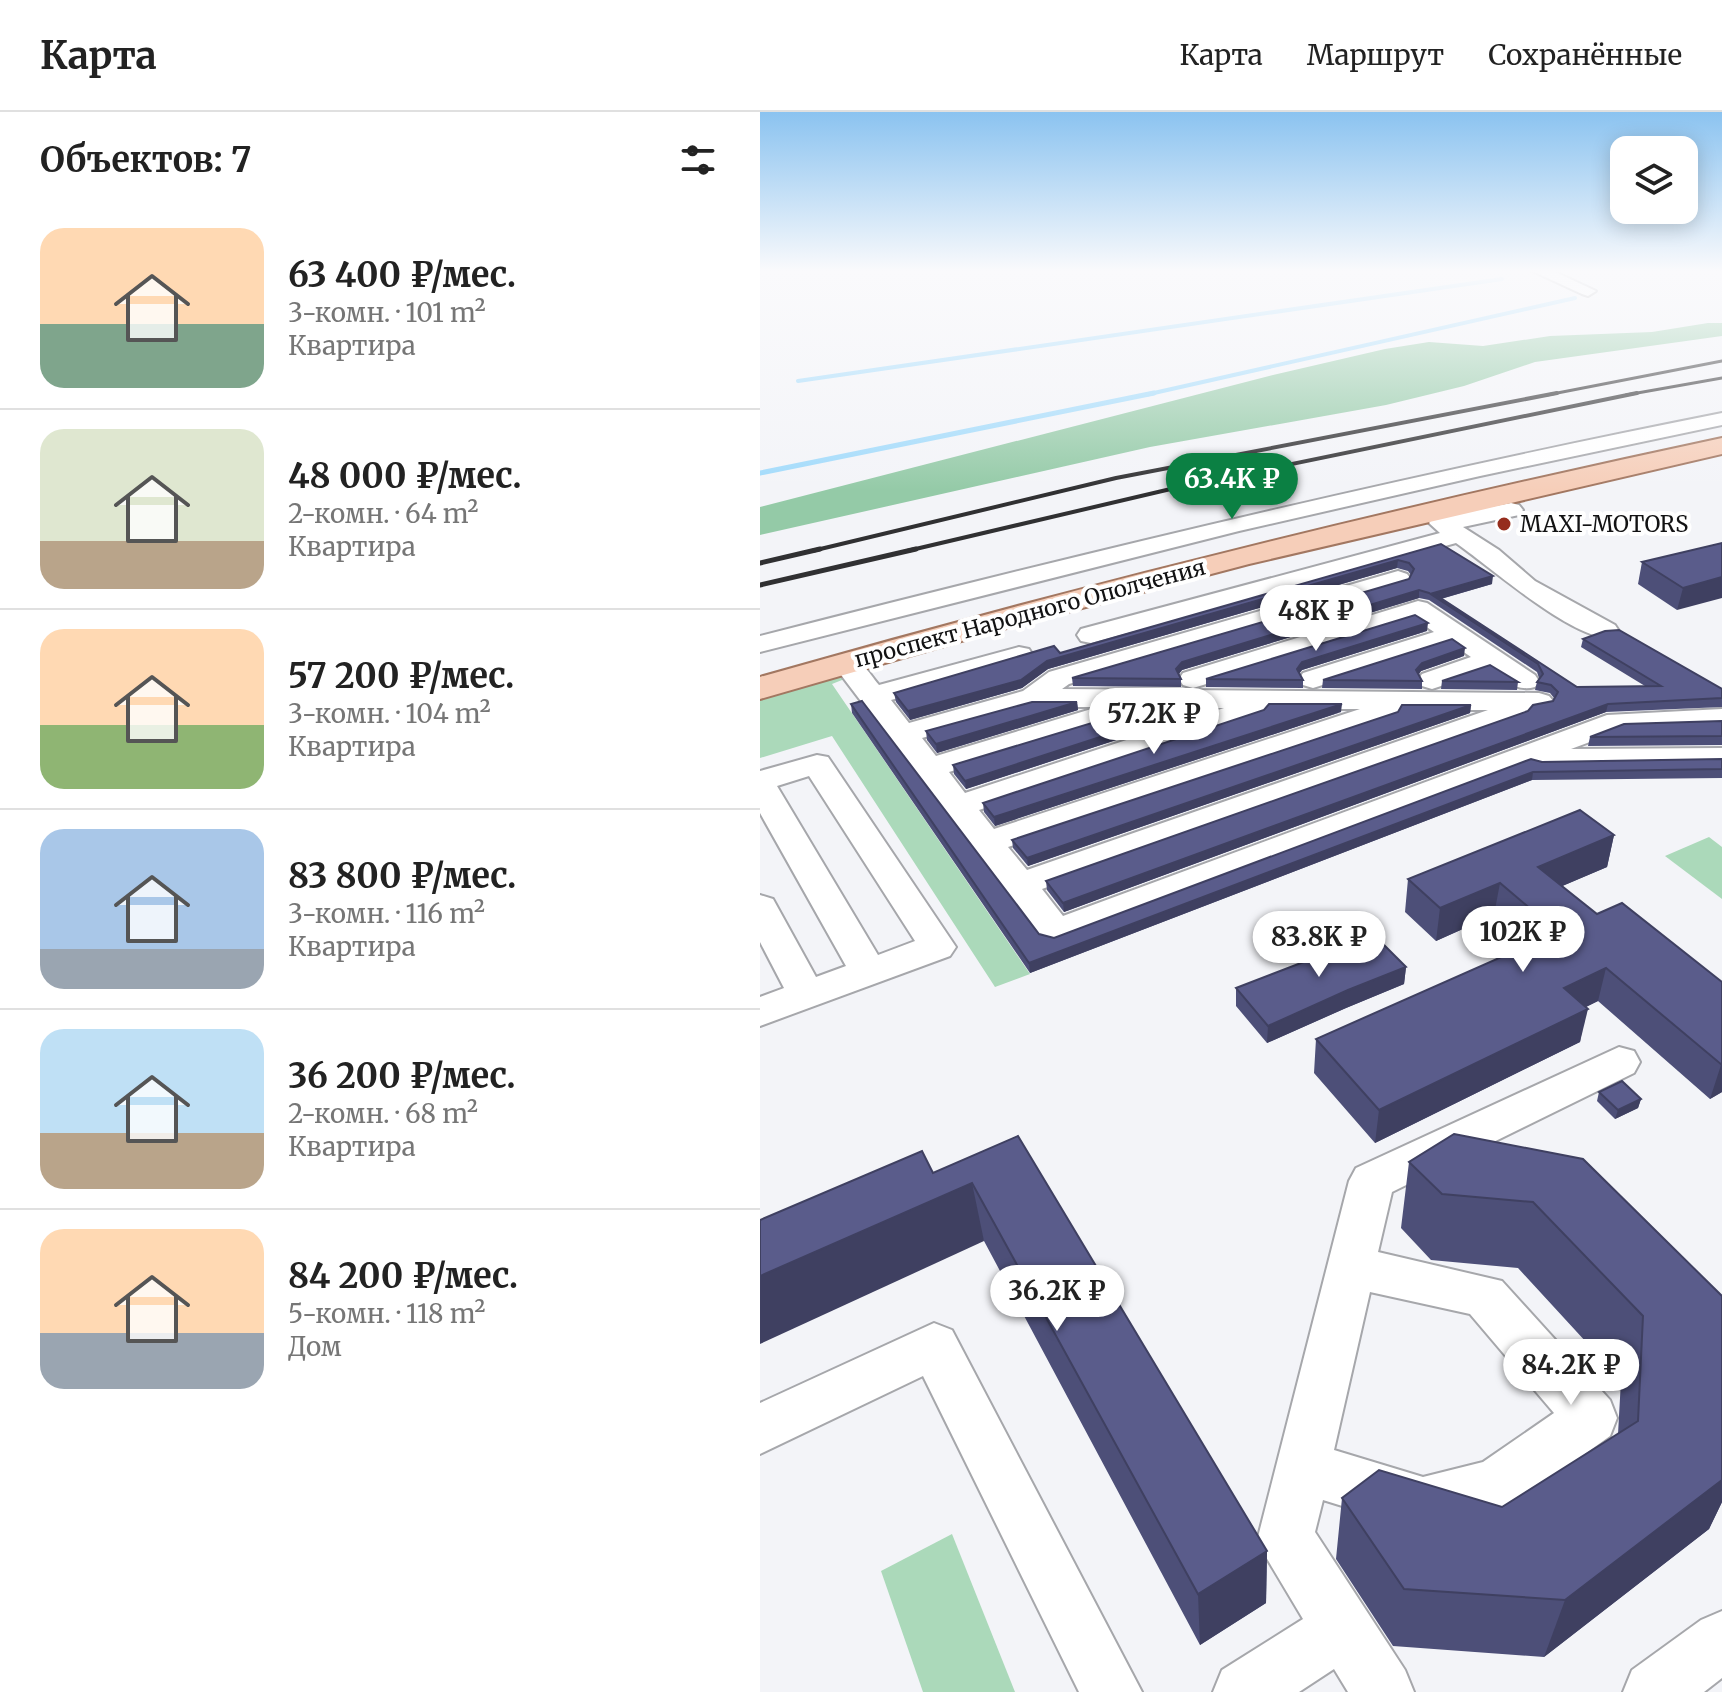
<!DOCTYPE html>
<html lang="ru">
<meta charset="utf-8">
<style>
body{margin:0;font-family:Merriweather,serif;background:#f6f6f6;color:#222;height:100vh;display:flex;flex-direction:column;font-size:30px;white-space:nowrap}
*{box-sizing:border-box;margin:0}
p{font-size:26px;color:#767676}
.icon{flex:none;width:44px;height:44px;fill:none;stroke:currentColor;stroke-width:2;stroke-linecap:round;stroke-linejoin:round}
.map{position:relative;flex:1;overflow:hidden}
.details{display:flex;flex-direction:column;background:#fff;width:760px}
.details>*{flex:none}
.tools{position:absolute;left:850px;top:24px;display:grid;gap:16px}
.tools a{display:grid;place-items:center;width:88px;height:88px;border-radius:16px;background:#fff;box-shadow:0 4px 20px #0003;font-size:40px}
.price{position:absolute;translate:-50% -68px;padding:0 18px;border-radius:28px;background:#fff;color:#222;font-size:26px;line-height:52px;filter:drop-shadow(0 2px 4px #0008)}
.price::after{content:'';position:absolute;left:50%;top:48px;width:24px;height:18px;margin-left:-12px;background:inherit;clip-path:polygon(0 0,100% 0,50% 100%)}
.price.active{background:#0b8043;color:#fff}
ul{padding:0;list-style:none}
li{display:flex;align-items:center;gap:24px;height:200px;padding:0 40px}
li+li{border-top:2px solid #e0e0e0}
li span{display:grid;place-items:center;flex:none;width:224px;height:160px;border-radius:24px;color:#555}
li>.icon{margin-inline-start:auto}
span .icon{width:96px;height:96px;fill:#fffc;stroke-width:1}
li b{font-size:34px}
h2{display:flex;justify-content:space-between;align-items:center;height:96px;padding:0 40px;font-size:34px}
header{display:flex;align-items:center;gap:48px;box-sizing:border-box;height:112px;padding:0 40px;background:#fff;border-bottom:2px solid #e0e0e0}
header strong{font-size:38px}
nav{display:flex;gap:44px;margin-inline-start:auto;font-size:28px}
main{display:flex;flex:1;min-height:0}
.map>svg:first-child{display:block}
.green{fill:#abd9ba}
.forest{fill:#94caa7}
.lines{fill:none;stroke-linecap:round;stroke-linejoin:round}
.stream-far1{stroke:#a0dafb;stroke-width:4}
.stream{stroke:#a0dafb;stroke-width:5}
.minor-casing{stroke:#a6a7ab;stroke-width:4}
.major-casing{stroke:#a27761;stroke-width:4}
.minor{fill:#fff;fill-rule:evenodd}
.major{fill:#f6ceb9;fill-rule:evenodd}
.rail-far2{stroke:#303032;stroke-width:3}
.rail-far1{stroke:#303032;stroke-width:4}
.rail{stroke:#303032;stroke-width:5}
.wall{fill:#4d4f78}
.shaded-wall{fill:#3f4061}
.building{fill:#5a5c8b;stroke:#3f4061;stroke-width:2}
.poi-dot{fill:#962d1d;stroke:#fff;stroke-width:3}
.labels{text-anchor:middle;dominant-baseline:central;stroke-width:8;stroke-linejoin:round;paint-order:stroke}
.far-poi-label{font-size:22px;fill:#121213;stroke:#fff;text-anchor:start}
.far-street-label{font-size:22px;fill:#121213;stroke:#fff}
</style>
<header>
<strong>Карта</strong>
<nav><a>Карта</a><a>Маршрут</a><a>Сохранённые</a></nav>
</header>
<main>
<section class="details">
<h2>Объектов: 7<svg class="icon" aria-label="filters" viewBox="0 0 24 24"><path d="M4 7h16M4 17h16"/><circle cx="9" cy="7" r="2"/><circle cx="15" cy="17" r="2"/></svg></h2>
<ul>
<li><span style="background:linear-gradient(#ffd9b3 60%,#7fa58c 0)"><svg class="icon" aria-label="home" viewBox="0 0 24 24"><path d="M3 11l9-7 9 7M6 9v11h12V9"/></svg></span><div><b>63 400 ₽/мес.</b><p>3-комн. · 101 m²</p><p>Квартира</p></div></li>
<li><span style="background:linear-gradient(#dfe7d0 70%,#b9a48a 0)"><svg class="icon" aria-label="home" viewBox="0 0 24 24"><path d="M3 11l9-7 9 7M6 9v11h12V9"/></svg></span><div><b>48 000 ₽/мес.</b><p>2-комн. · 64 m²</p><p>Квартира</p></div></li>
<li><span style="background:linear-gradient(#ffd9b3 60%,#8fb573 0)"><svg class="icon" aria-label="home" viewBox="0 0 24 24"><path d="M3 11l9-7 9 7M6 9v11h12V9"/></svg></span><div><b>57 200 ₽/мес.</b><p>3-комн. · 104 m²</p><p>Квартира</p></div></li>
<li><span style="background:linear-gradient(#a9c7e8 75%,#9aa5b1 0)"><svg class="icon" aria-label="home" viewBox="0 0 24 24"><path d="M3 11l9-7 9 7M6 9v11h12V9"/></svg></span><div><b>83 800 ₽/мес.</b><p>3-комн. · 116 m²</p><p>Квартира</p></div></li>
<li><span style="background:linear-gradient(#bfe0f5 65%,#b9a48a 0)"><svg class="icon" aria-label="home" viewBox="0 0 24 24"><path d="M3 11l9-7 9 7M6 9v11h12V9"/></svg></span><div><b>36 200 ₽/мес.</b><p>2-комн. · 68 m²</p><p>Квартира</p></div></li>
<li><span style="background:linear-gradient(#ffd9b3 65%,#9aa5b1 0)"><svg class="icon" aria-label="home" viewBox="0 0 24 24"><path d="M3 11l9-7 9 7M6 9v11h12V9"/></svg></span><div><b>84 200 ₽/мес.</b><p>5-комн. · 118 m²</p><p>Дом</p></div></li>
</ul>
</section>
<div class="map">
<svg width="962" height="1580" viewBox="0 0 962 1580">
<rect width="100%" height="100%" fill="#f3f4f8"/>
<!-- green -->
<g class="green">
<polygon points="75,562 87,566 72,572 270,862 235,875 72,624 0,646 0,582"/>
<polygon points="949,725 962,735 962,787 905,744"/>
<polygon points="192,1422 255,1580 163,1580 121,1459"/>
</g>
<!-- forest -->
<polygon class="forest" points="948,211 962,211 962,224 775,250 704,274 626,293 390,335 0,423 0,395 513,263 625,237 669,230 723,234 790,224 892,220"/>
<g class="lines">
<!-- stream-far1 -->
<g class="stream-far1">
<polyline points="38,269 742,167"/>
<polyline points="385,283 815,186"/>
</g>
<!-- stream -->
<polyline class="stream" points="0,361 394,281"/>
<!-- minor casing -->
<g class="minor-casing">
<g id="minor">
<polygon points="770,158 791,158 836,179 828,184 822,182"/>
<path d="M962,301V313L720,364L479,419L0,540V524C319,442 639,365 962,301Z"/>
<path d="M751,391L759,393L763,398L759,403L703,415L739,438L775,469L855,513L859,519L855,525C819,534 727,452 696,431L331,531L321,529L317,523L321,517L680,421L669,411L673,406Z"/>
<path d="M638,459L647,462L651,467L647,472L309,572L302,577L779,581L789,584L794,590L789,596L770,599L766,605L282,777L303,804L847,603L962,597V615L862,618L811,637L962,636V654L780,656L769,653L296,832L283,829L72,551L76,545C98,539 106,558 119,573L259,535L269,537L273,543L269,549L131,588L149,611L263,579L289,560ZM273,595H338L176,644L162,626ZM378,596H464L205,681L189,660L375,603ZM507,597H600L234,717L219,698L503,603ZM639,598H728L267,758L248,735L636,605Z"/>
<path d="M658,489L667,491L775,563L779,569L775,575C756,580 744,568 729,558L672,577L662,574L658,568L662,562L711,545L692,532L553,576L543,573L539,567L543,561L674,520L655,507L443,573L433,576L423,573L419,567L423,561Z"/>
<path d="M57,643L68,645L196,835L190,844L0,914V885L24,876L0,830V783L13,787L56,865L86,854L0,701V659ZM49,664L155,829L118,843L17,674Z"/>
<path d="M859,935L874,939L880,950L874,961L632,1080L618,1140L742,1169L850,1288L857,1306L850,1324L754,1393L663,1419L563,1388L555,1420L645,1558L654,1580H588L574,1557L539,1580H453L462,1558L543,1507L506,1445L498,1425L589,1069L596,1056ZM610,1180L710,1202L794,1301L723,1350L663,1365L574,1338Z"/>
<polygon points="174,1211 192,1218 382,1580 319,1580 163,1264 0,1342 0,1291"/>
<polygon points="962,1499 962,1566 944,1580 863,1580 872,1558 941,1508"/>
</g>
</g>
<!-- major casing -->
<g class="major-casing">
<path id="major" d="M962,326V342L489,452L250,515L0,587V565C318,474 638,395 962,326Z"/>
</g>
<!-- minor -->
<use href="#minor" class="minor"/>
<!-- major -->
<use href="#major" class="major"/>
<!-- rail-far2 -->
<g class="rail-far2">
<polyline points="787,283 962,249"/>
<polyline points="866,283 962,266"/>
</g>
<!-- rail-far1 -->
<g class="rail-far1">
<polyline points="52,439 356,366 797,281"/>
<polyline points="147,439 415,376 877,281"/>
</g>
<!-- rail -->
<g class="rail">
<polyline points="0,451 60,437"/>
<polyline points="0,473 156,437"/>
</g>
</g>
<!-- wall -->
<g class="wall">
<polygon points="962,431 917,498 878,472 882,450"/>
<polygon points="681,432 732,472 681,487 817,575 885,574 821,535 823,527 962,577 962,595 846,600 304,800 287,778 286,769 768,599 793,589 794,586 790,581 775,578 777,570 779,566 777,560 669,488 659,486 422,558 419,562 421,567 421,575 313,574 312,566 649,467 651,463 648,459 637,456 288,557 262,576 150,608 136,590 134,581 300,541"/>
<polygon points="667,519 542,558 539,562 543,568 543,576 446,575 446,567"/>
<polygon points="704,544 661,559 659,562 662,569 662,577 562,576 563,568"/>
<polygon points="682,569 758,570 757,578 681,577"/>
<polygon points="317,590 318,598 177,641 167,628 166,619"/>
<polygon points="91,592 279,822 294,826 782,650 962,647 962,666 772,668 270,861 92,601"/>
<polygon points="711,593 710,601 268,754 253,736 252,728 638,600"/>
<polygon points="445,599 206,677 194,662 193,653"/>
<polygon points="581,600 235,714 224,700 223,691"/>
<polygon points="962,609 962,633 828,634 830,625"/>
<polygon points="854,723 847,755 802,774 837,802 962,870 962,980 950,987 838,889 826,895 820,930 615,1031 554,961 556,927 768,833 734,803 676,829 645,800 648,767"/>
<polygon points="646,855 644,872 586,896 507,931 476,894 476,876"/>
<polygon points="839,980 881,987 878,996 855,1007 837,989"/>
<polygon points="694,1022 962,1184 962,1390 949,1417 784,1545 633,1534 576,1447 582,1386 742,1395 858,1322 861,1268 758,1156 671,1148 641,1116 649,1050"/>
<polygon points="258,1024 507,1439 506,1491 440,1533 224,1129 173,1061"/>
</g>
<!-- shaded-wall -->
<g class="shaded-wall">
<polygon points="638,448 637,456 288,557 262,576 150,608 148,599 287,549"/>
<polygon points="733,464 732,472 680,487 673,481"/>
<polygon points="962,465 962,486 917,498 923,476"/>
<polygon points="659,478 659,486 422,558 416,565 416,557 422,550"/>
<polygon points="668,511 667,519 542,558 536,565 537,557 542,550"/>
<polygon points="705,536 704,544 661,559 656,566 656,558 662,551"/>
<polygon points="317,590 318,598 177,641 176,632"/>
<polygon points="445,591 445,599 206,677 205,669"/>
<polygon points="582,592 581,600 235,714 234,705"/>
<polygon points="848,592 846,600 304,800 303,791"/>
<polygon points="711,593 710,601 268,754 267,746"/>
<polygon points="773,660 772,668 270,861 269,851"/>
<polygon points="854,723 847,755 772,787 778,755"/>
<polygon points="740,771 734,803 676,829 680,796"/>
<polygon points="646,855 644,872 586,896 507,931 508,914 588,878"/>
<polygon points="846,856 838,889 797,909 804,876"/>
<polygon points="828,897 820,930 615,1031 619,998"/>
<polygon points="961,953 962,953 962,980 950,987"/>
<polygon points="881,987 878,996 855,1007 858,998"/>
<polygon points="212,1071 224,1129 0,1232 0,1164"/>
<polygon points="962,1368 962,1390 949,1417 784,1545 805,1488"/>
<polygon points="507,1439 506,1491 440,1533 438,1482"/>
</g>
<!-- building -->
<g class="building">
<polygon points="962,431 962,465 923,476 882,450"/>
<polygon points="681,432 733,464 673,481 817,575 901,574 823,527 845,519 859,518 962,577 962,586 848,592 303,791 286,769 768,599 773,593 793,589 798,580 791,573 777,570 783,562 778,552 669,481 659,478 422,550 416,557 421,567 312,566 649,467 654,457 649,451 638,448 287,549 261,568 148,599 134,581 294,534 300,541"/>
<polygon points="655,503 668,511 542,550 537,557 543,568 446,567"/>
<polygon points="692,527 705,536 662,551 656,558 662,569 563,568"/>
<polygon points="730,553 758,570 682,569"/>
<polygon points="102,589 279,822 294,826 771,647 782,650 962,647 962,657 773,660 269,851 91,592"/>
<polygon points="272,590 317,590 176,632 166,619"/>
<polygon points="380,591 445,591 205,669 193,653 375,598"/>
<polygon points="509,592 582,592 234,705 223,691 504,598"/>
<polygon points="642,593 711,593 267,746 252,728 638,600"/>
<polygon points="962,609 962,624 830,625 864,612"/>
<polygon points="820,698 854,723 778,755 837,802 862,791 962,870 962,953 846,856 804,876 828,897 619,998 556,927 798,820 740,771 680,796 648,767"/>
<polygon points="614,823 646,855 588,878 508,914 476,876"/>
<polygon points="862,969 881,987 858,998 839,980"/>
<polygon points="694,1022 823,1047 962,1184 962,1368 805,1488 644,1477 582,1386 619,1358 742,1395 878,1309 883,1204 773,1090 682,1082 649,1050"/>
<polygon points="258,1024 507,1439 438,1482 212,1071 0,1164 0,1108 162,1039 173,1061"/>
</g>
<!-- sky -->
<linearGradient id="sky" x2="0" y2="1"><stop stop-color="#8bc3f0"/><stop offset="0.42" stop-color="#fafafc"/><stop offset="1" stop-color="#fafafc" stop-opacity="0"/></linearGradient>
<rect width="962" height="379" fill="url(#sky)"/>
<!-- markers -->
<circle class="poi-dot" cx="744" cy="412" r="8"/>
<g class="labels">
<!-- far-poi labels -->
<g class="far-poi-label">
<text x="760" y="412">MAXI-MOTORS</text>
</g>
<!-- far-street labels -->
<g class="far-street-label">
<text transform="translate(270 501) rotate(-15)">проспект Народного Ополчения</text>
</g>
</g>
</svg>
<div class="tools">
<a><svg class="icon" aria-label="layers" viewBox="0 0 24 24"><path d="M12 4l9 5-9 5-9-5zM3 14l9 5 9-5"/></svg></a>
</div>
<b class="price active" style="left:472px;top:409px">63.4K ₽</b>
<b class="price" style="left:556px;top:541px">48K ₽</b>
<b class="price" style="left:394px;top:644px">57.2K ₽</b>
<b class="price" style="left:763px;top:862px">102K ₽</b>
<b class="price" style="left:559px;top:867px">83.8K ₽</b>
<b class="price" style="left:297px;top:1221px">36.2K ₽</b>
<b class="price" style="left:811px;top:1295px">84.2K ₽</b>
</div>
</main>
